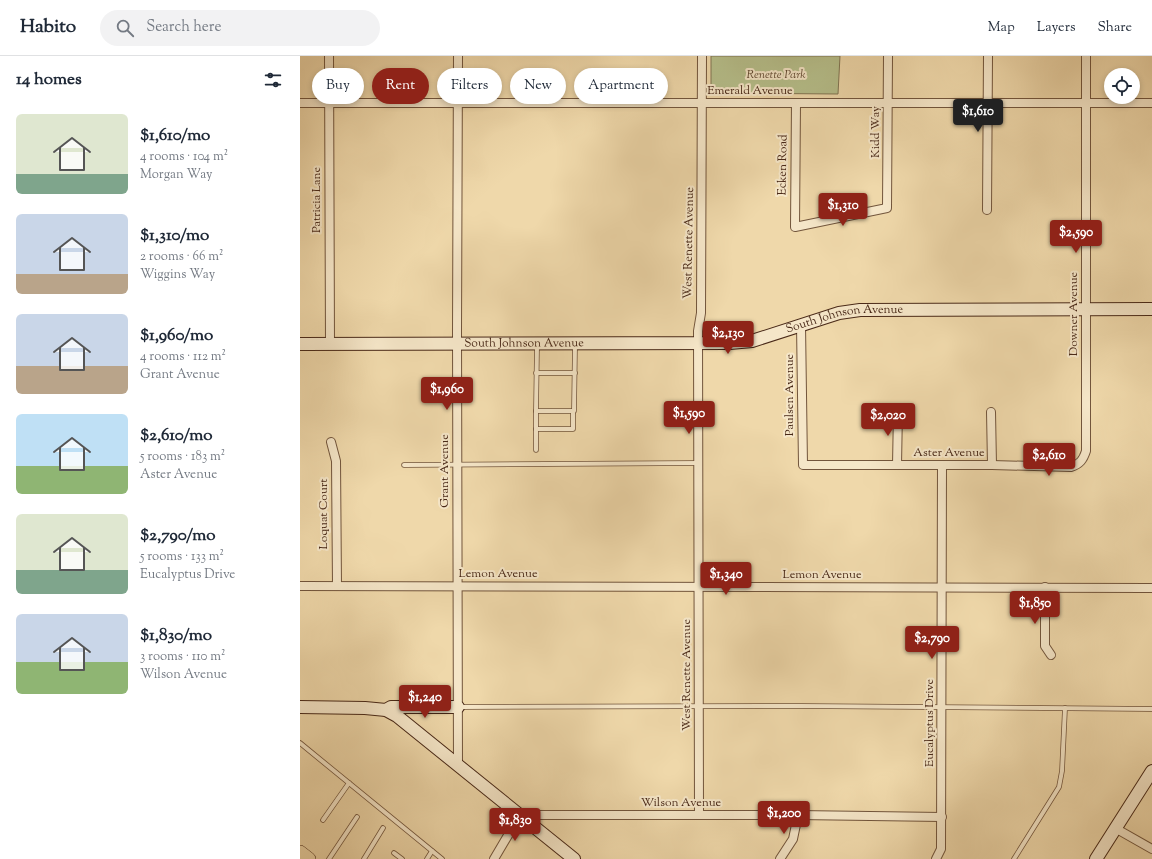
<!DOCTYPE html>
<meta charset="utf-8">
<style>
body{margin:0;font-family:"Sorts Mill Goudy",serif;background:#f2f2f3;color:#1f2937;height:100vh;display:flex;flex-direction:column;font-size:15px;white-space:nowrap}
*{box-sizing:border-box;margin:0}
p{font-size:13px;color:#747a83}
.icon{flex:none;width:22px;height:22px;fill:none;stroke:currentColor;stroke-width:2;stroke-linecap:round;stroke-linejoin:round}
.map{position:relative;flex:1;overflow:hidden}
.panel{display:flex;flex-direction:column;background:#fff;width:300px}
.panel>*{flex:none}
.hud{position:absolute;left:12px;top:12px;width:380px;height:36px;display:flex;gap:8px}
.tools{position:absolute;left:804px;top:12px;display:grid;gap:8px}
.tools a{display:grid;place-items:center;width:36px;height:36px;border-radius:50%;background:#fff;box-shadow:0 2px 6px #0003;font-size:20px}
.price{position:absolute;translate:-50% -34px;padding:0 9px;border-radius:4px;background:#8f2418;color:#fff;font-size:13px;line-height:26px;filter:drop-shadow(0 1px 2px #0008)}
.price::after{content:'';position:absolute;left:50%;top:24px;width:12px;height:9px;margin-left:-6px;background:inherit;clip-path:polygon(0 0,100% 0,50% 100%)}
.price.selected{background:#222;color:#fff}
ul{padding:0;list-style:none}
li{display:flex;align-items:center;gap:12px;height:100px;padding:0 16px}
li span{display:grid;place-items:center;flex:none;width:112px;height:80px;border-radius:6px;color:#555}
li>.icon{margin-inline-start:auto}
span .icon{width:48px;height:48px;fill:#fffc;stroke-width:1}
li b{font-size:17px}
h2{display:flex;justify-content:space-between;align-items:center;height:48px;padding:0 16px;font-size:17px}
.tag{padding:0 14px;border-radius:18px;background:#fff;box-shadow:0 2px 6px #0003;font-size:14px;line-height:36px}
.tag.selected{background:#8f2418;color:#fff}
header{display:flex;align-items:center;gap:24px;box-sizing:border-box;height:56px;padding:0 20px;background:#fff;border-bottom:1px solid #e0e1e3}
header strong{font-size:19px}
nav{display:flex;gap:22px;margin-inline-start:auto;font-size:14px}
.search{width:280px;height:36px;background:#f2f2f3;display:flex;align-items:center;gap:10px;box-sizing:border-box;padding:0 14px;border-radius:22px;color:#747a83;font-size:15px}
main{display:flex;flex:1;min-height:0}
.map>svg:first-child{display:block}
.green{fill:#b6bf8b;stroke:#807452}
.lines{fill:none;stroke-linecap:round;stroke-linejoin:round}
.lane-casing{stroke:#72553c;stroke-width:5.5}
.street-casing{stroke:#72553c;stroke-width:10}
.secondary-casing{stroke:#492918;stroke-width:14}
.primary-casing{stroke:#492918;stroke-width:14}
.lane{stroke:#f5e6c8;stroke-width:4}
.street{stroke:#f5e6c8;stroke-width:8}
.secondary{stroke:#f5e6c8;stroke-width:12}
.primary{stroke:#efd8aa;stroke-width:13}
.labels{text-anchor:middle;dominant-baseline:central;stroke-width:4;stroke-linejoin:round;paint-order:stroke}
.park-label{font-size:12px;font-style:italic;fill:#5f472f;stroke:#f5e6c8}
.street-label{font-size:12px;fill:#492918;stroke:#f5e6c8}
</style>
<header>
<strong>Habito</strong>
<div class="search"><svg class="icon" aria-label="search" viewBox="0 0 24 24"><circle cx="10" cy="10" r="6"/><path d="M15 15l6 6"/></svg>Search here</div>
<nav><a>Map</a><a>Layers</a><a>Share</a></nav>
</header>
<main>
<section class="panel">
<h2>14 homes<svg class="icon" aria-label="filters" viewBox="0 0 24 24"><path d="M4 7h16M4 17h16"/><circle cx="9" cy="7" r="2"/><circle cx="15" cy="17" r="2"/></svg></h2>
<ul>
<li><span style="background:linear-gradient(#dfe7d0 75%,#7fa58c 0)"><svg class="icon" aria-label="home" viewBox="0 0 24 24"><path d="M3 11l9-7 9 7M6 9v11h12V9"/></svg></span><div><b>$1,610/mo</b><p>4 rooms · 104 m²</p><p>Morgan Way</p></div></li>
<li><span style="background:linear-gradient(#c9d6e8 75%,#b9a48a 0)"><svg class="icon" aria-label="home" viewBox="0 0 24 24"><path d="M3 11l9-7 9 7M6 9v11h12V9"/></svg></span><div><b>$1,310/mo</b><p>2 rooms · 66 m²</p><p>Wiggins Way</p></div></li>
<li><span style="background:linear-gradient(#c9d6e8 65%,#b9a48a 0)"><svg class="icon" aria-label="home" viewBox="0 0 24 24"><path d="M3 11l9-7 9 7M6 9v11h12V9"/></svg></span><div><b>$1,960/mo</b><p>4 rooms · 112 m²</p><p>Grant Avenue</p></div></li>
<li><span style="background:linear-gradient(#bfe0f5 65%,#8fb573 0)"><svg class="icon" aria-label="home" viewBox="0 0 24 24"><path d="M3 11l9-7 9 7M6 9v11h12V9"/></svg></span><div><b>$2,610/mo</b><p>5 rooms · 183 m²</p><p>Aster Avenue</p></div></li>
<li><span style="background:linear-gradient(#dfe7d0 70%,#7fa58c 0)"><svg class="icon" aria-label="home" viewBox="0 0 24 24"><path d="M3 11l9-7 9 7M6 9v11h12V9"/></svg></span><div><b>$2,790/mo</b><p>5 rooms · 133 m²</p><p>Eucalyptus Drive</p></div></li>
<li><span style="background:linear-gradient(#c9d6e8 60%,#8fb573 0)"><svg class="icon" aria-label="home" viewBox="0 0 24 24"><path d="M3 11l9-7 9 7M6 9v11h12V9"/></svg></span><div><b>$1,830/mo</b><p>3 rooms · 110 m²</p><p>Wilson Avenue</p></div></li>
</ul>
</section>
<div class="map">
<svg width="852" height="803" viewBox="0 0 852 803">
<rect width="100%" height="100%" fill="#efd8aa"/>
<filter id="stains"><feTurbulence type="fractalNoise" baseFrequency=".005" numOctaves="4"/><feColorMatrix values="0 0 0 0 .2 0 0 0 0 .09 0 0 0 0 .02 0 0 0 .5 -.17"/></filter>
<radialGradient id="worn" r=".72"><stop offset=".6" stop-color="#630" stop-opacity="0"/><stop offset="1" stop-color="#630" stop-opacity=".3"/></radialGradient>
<!-- green -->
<polygon class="green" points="411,0 540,0 538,38 411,37"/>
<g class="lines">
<!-- lane casing -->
<g class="lane-casing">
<g id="lane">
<polyline points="237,290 236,355 274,355 275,289"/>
<polyline points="236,317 275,317"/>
<polyline points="236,373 273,373 273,355"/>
<polyline points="236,394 236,355"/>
<polyline points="104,409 399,407"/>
<polyline points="160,651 502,650 852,653"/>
<polyline points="0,687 142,803"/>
<polyline points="23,764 49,727"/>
<polyline points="94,797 102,803"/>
<polyline points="29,803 57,761"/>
<polyline points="64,803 83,772"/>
<polyline points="127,803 132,795"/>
<polyline points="714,803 759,731 762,715 765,652"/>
</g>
</g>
<!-- street casing -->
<g class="street-casing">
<g id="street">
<polyline points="29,0 30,288"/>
<polyline points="0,47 852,47"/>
<polyline points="496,47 495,171 587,152 588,0"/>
<polyline points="687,154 688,0"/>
<path d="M501,269L503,409H692L771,411C780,408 783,404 786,395V0"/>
<polyline points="691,356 692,409"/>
<polyline points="31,386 36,405 37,530"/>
<polyline points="597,409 598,355"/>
<polyline points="0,530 852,532"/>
<polyline points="745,531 745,590 751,599"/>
<polyline points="158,709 157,276 158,0"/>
<polyline points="399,759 398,275 401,257 402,0"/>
<polyline points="815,772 852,793"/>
<polyline points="194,803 220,759 498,759 642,761"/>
<polyline points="480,803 493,783 498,759"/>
<polyline points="636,803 641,793 642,409"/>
</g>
</g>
<!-- secondary casing -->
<g class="secondary-casing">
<g id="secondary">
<path id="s1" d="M0,288L430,287L452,285L539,257L560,254L852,253"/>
<polyline points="0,651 65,652 86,654 97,660 274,803"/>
<polyline points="86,654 91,651 158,651"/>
<polyline points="796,803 852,715"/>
</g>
</g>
<!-- primary casing -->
<g class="primary-casing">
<polyline id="primary" points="0,796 9,803"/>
</g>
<!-- lane -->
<use href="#lane" class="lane"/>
<!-- street -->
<use href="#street" class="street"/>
<!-- secondary -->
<use href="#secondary" class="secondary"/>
<!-- primary -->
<use href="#primary" class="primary"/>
</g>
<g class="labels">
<!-- park labels -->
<g class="park-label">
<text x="476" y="19">Renette Park</text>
</g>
<!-- street labels -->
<g class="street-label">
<text x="450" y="35">Emerald Avenue</text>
<text transform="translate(576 76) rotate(-90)">Kidd Way</text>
<text transform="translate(483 109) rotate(-89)">Ecken Road</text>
<text transform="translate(17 144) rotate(-90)">Patricia Lane</text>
<text transform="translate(389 187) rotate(-89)">West Renette Avenue</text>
<text transform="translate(774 258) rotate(-90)">Downer Avenue</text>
<text stroke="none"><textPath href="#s1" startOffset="548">South Johnson Avenue</textPath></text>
<text stroke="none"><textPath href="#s1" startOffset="224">South Johnson Avenue</textPath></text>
<text transform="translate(490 339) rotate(-90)">Paulsen Avenue</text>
<text x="649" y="397">Aster Avenue</text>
<text transform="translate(145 415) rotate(-90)">Grant Avenue</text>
<text transform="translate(24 458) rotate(-90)">Loquat Court</text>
<text x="198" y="518">Lemon Avenue</text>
<text x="522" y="519">Lemon Avenue</text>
<text transform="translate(387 619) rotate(-90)">West Renette Avenue</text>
<text transform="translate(630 667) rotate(-90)">Eucalyptus Drive</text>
<text x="381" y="747">Wilson Avenue</text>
</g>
</g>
<rect width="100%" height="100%" filter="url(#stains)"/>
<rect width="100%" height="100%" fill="url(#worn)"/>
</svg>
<div class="tools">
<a><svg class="icon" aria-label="locate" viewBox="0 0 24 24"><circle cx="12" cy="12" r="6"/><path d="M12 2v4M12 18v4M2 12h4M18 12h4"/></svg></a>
</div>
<b class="price selected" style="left:678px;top:77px">$1,610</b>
<b class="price" style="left:543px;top:171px">$1,310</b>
<b class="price" style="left:776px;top:198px">$2,590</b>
<b class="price" style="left:428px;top:299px">$2,130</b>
<b class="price" style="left:147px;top:355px">$1,960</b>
<b class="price" style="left:389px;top:379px">$1,590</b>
<b class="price" style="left:588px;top:381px">$2,020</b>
<b class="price" style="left:749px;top:421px">$2,610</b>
<b class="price" style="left:426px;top:540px">$1,340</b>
<b class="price" style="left:735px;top:569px">$1,850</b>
<b class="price" style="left:632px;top:604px">$2,790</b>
<b class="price" style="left:125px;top:663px">$1,240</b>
<b class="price" style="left:484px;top:779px">$1,200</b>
<b class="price" style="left:215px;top:786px">$1,830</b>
<div class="hud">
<a class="tag">Buy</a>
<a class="tag selected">Rent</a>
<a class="tag">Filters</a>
<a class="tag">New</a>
<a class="tag">Apartment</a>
</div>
</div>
</main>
